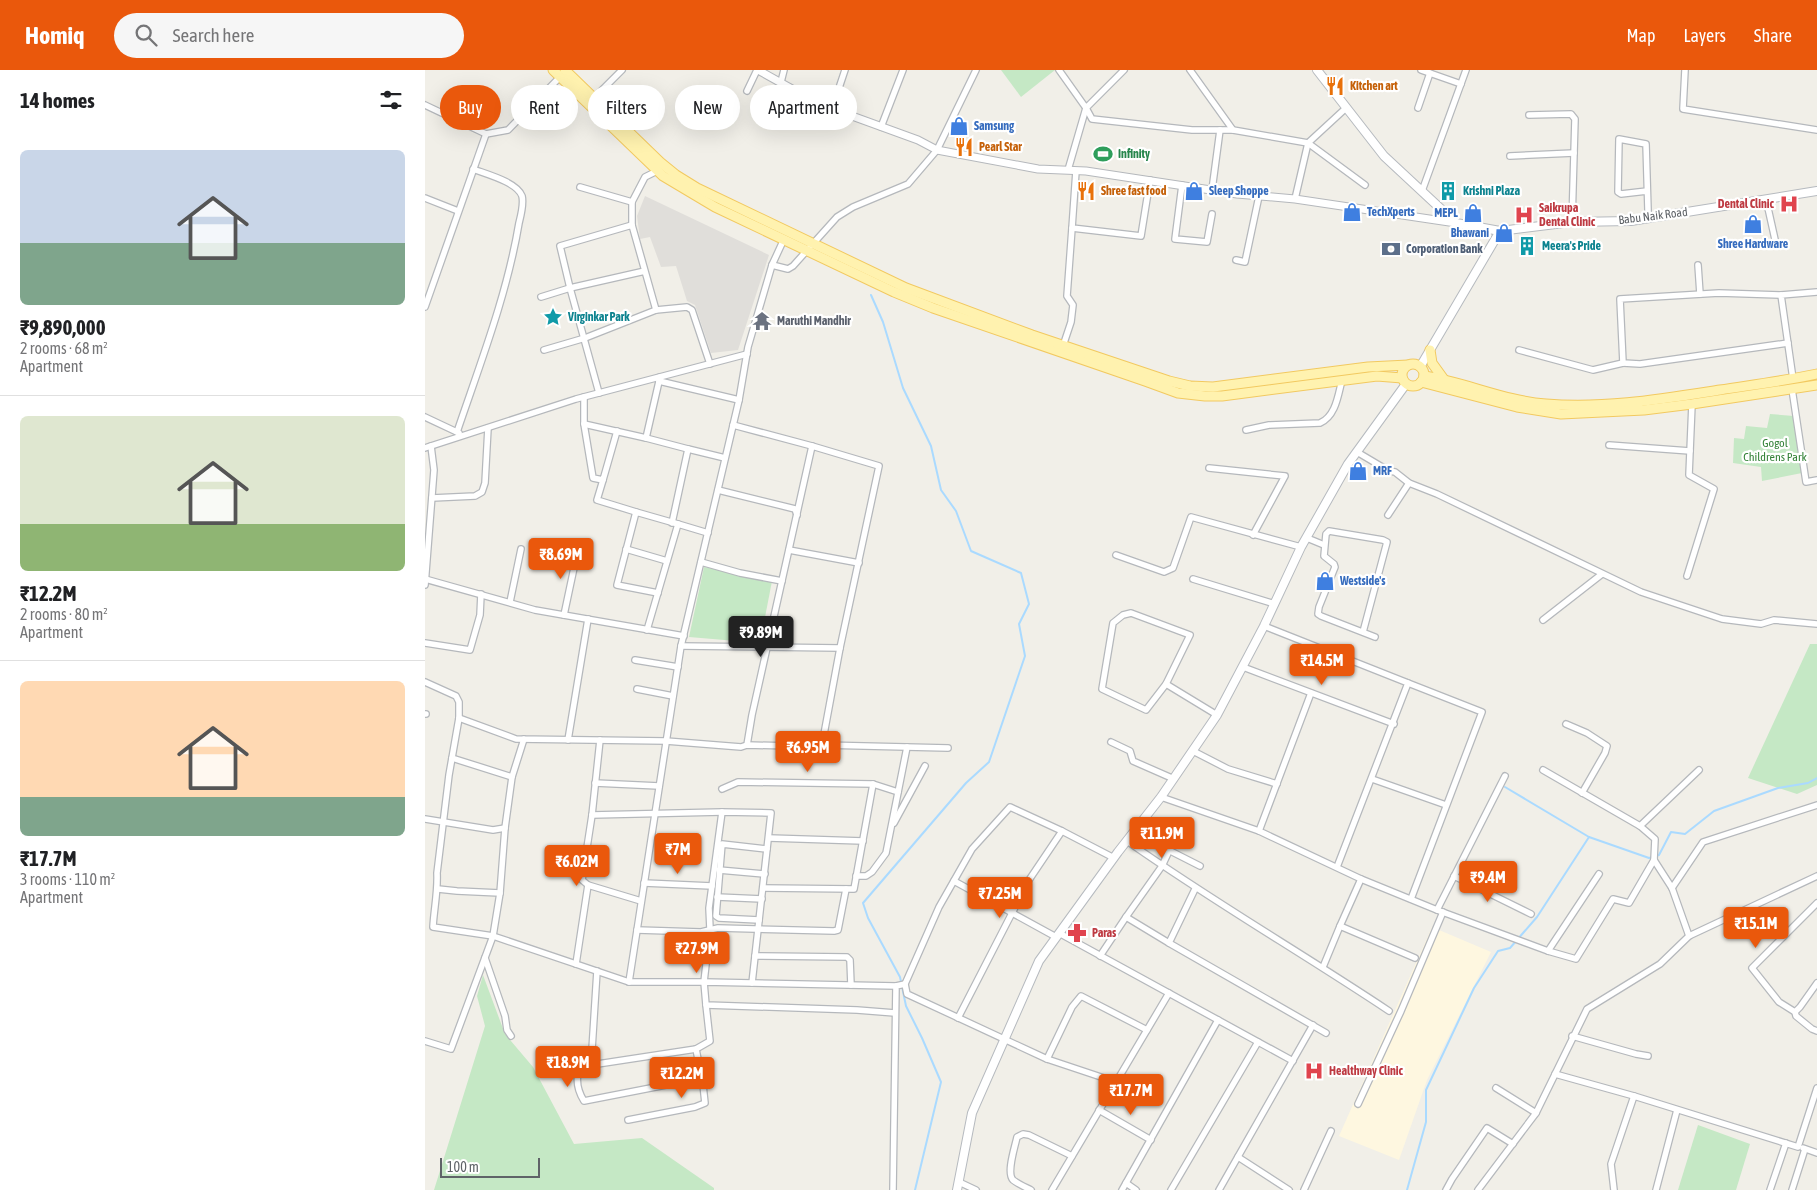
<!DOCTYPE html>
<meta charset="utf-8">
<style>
body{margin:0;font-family:"Asap Condensed",sans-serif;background:#f6f6f6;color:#202124;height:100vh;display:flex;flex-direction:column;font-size:19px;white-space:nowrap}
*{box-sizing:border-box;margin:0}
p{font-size:16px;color:#757577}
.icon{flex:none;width:28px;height:28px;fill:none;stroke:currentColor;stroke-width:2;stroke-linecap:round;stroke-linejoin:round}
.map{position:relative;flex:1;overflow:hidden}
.panel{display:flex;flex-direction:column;background:#fff;width:425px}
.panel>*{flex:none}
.hud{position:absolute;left:15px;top:15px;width:475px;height:45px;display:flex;gap:10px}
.scale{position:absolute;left:15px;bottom:12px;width:100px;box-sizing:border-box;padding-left:5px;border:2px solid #5f6368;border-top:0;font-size:14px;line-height:18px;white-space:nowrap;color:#5f6368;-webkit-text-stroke:4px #fff;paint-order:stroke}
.price{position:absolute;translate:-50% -42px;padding:0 11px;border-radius:5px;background:#ea580c;color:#fff;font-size:16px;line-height:32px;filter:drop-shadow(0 1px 2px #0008)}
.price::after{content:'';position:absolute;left:50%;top:30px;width:15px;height:11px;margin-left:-8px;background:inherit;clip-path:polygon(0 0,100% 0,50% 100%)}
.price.on{background:#222;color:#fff}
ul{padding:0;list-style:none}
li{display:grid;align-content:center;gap:10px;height:265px;padding:0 20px}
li+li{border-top:1px solid #e0e0e0}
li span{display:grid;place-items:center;height:155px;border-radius:8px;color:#555}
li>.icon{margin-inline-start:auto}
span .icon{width:90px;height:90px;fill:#fffc;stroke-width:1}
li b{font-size:21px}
h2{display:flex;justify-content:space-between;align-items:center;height:60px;padding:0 20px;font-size:21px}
.chip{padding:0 18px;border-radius:22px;background:#fff;box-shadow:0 5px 20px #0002;font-size:18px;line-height:45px}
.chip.on{background:#ea580c;color:#fff}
header{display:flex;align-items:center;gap:30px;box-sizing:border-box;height:70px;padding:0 25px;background:#ea580c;color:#fff}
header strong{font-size:24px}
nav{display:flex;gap:28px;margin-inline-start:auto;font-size:18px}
.search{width:350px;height:45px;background:#f6f6f6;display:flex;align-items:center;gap:12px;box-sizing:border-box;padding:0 18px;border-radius:28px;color:#757577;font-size:19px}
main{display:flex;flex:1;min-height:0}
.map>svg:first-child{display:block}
.commercial{fill:#fef7e0}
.industrial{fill:#e0deda}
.green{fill:#c5e8c5}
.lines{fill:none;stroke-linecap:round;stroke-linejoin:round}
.stream{stroke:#aadaff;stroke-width:2}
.minor-casing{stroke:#b5b8bc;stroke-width:8}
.tertiary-casing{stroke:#b5b8bc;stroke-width:9}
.secondary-casing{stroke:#b6babf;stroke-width:10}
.primary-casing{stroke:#f2c960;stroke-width:11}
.minor{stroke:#fff;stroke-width:5.5}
.tertiary{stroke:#fff;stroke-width:7}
.secondary{stroke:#fff;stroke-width:8}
.primary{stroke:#fff2af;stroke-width:9}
.labels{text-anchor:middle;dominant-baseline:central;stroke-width:4.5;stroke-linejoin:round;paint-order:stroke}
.food-label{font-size:12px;font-weight:bold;fill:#c56008;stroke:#fff;text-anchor:start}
.shop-label{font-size:12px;font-weight:bold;fill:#366cbe;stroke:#fff;text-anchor:start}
.leisure-label{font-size:12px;font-weight:bold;fill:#27864d;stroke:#fff;text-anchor:start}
.culture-label{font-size:12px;font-weight:bold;fill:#0d838f;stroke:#fff;text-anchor:start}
.health-label{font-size:12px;font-weight:bold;fill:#be3a42;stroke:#fff;text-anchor:start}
.street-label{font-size:12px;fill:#5f6368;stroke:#fff}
.service-label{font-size:12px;font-weight:bold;fill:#4e5e75;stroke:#fff;text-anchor:start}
.worship-label{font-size:12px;font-weight:bold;fill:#5b616d;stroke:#fff;text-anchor:start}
.park-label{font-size:12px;fill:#348238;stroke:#fff}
</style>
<header>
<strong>Homiq</strong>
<div class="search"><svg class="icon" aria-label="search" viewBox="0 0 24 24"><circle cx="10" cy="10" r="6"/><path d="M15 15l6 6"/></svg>Search here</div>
<nav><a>Map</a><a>Layers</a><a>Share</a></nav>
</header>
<main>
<section class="panel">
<h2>14 homes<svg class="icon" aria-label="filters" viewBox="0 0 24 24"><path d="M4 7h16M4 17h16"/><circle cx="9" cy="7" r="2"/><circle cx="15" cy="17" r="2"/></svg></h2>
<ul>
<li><span style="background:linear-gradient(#c9d6e8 60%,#7fa58c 0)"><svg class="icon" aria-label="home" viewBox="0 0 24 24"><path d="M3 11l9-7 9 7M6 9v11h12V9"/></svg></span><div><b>₹9,890,000</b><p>2 rooms · 68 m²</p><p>Apartment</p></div></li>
<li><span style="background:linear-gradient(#dfe7d0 70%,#8fb573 0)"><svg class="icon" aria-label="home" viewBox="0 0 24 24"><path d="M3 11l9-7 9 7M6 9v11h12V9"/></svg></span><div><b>₹12.2M</b><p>2 rooms · 80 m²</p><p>Apartment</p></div></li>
<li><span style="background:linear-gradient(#ffd9b3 75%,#7fa58c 0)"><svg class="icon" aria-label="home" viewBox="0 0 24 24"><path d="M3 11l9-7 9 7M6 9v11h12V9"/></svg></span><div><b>₹17.7M</b><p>3 rooms · 110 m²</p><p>Apartment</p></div></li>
</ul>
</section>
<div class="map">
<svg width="1392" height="1120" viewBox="0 0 1392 1120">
<rect width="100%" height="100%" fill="#f1efe8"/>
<!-- commercial -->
<polygon class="commercial" points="1007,857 1066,882 1002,1010 974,1090 914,1066"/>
<!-- industrial -->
<polygon class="industrial" points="220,126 344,185 313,280 286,283 270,235 262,231 251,196 236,197 225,167 215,169 212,146"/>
<!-- green -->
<g class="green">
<polygon points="576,0 630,0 596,27"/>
<polygon points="1345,344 1369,346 1377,403 1337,411 1336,397 1308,393 1309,368 1319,369 1321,356 1342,358"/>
<polygon points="279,497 347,511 335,573 264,567"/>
<polygon points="1385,574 1392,574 1392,715 1372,724 1323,708"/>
<polygon points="58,905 80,964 108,997 149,1074 217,1068 289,1118 289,1120 9,1120 60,956 52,926"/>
<polygon points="1273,1055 1325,1074 1311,1120 1253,1120"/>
</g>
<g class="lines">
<!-- stream -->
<g class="stream">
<polyline points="446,225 458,252 478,318 506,376 516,420 531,441 546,481 596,503 604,534 594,554 600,586 564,692 541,713 438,833 443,848 475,907 481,936 497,968 516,1012 490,1120"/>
<polyline points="1080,717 1164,767 1224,788 1234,785 1246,762 1260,764 1289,741 1353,718 1383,713 1392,708"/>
<polyline points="982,1120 1001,1052 1001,1020 1049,918 1073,881 1085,878 1112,847 1164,767"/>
</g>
<!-- minor casing -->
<g class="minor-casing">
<g id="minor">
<polyline points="634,0 661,38 699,0"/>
<polyline points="765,0 808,60 883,73 940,115"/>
<polyline points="996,0 1036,14"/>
<polyline points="1260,0 1258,39 1392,60"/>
<polyline points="356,12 359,0"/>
<polyline points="322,21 332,0"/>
<polyline points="168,29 197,0"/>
<polyline points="0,35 61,64 83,60 135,7"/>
<polyline points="661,38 667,49 767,60 808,60"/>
<polyline points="993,38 1005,3"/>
<polyline points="407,39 420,0"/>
<polyline points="1104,45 1146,44 1150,49 1147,152"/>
<polyline points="341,51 364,17"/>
<polyline points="456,57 478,0"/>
<polyline points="1085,86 1149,83"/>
<polyline points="643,100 661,38"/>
<polyline points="651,101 647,158 716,166 725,110"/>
<polyline points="757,115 750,169 782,172 787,144"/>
<polyline points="155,117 207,132 220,107 232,101"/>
<polyline points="787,120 795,60"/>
<polyline points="997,121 1041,0"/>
<polyline points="1222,121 1196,124 1193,122 1194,69 1221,74 1223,140 1223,149"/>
<polyline points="0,128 33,141"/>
<polyline points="870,129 883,73 921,38"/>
<polyline points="1341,129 1351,174"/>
<polyline points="207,155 207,132"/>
<polyline points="811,190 820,192 834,126"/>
<polyline points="347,195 363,199 368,196 412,147 428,137 483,114 512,80 551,0"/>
<polyline points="1273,195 1275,224"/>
<polyline points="220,201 145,218 135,176 207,155 231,240 262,237 267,240 285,294"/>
<polyline points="1356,225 1294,223 1195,229 1198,293 1215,294 1363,273"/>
<polyline points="116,227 145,218 174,323"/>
<polyline points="0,237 61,64"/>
<polyline points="638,276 646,252 648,235 642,226 647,158"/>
<polyline points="119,280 160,268 231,240"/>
<polyline points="1094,280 1168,300 1198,293"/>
<polyline points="235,307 221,368 263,379"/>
<polyline points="1368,309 1356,225 1392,222"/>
<polyline points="234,311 314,330"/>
<polyline points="1367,319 1381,412 1392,410"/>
<polyline points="159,327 159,354 221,368"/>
<polyline points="0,347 34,363"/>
<polyline points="159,354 168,408 178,410 192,361"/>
<polyline points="308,355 387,376 454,396 415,578 397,675 523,678"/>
<path d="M821,360L844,355L895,353C911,346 913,325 917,310"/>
<path d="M32,362C55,294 82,225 94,153C96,145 99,134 97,126C92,112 61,104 48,99"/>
<polyline points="1184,375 1265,381"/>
<polyline points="0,378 151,329 322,284"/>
<polyline points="932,382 964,401 970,402 984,413 1012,424 1216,522 1297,549 1336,554 1349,550 1392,554"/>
<polyline points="784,398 860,406 828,465"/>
<polyline points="178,410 172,430 211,442"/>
<polyline points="293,420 370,439 372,445"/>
<polyline points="7,428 50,426 57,422 60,413 63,358"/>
<polyline points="963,445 984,413"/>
<polyline points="247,453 263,379 300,388"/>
<polyline points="882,468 899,475"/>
<polyline points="201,479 242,491"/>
<polyline points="364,480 434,493"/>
<polyline points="691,485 739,502 748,498 766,447 876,477"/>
<polyline points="276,492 315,503 357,511"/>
<polyline points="1262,506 1289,419 1264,405 1267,334"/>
<polyline points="0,509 110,540 259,566"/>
<polyline points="768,509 850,534"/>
<polyline points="0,515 9,400 6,376"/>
<polyline points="233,523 192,515 211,442 253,454"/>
<polyline points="85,532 96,479"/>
<polygon points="706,543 765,565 741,614 721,640 677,619 688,553 698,545"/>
<polyline points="139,545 153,479"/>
<polyline points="1118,550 1177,504"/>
<polyline points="839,556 983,613 912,797"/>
<polyline points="222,560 253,454 283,463"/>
<polyline points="938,562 962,472 958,470 904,461 901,464 899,486 909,494 910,497 894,537 893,544 896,546 950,567"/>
<polyline points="0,573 45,580 55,545 56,524"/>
<polyline points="256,576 415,578"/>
<polyline points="210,590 253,597"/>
<polyline points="818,597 969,654"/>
<path d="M0,612L31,626L34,632V648L24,705L12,803C13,821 9,839 8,857L68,866L204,912H279L285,859L284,838L297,742L346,743L327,913"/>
<polyline points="983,613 1057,642 986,829"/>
<polyline points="741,614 792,645"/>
<polyline points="212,619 248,626"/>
<polyline points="886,623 834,761 936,809"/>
<polyline points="0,644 1,644"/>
<polyline points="34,648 91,669 241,671 316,677 322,675 367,676 397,675"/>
<polyline points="1141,654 1162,663 1182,676 1180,683 1157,723"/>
<polyline points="143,670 163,549"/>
<polyline points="686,672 705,681 708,691 749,709"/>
<polyline points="322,675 327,645 387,376"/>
<polyline points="768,681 803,699 852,714"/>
<polyline points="27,688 87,707"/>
<polyline points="1118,700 1215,756"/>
<polyline points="947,709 1021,735"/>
<polyline points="170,713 234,716"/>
<polyline points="297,719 313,712 448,714 473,722"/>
<polyline points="736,727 834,761"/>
<polyline points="167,745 297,742"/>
<polyline points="0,749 68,760 80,758"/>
<polyline points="469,753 500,696"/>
<polyline points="708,762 775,796"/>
<polyline points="344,768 438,771"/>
<path d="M702,771C787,831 877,883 964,941"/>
<polyline points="294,800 340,804"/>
<polyline points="431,806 441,806 447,802 461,783 482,677"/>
<polyline points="1029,806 1106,844"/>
<polyline points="529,811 631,867"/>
<polyline points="219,813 287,816"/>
<polyline points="163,815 157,810 167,745 175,670"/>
<polyline points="338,818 429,819 448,714"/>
<polyline points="1247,818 1278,772 1392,735"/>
<polyline points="13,819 32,821 75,823"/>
<polyline points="770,819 744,873 901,963"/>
<polyline points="292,827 337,829"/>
<polyline points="1392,833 1327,898 1354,932 1370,942 1371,946 1387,959 1392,961"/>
<polyline points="1012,840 1123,881 1151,889 1188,829 1204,833 1229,790"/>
<polyline points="334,850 294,848 291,846 297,774 342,779"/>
<polyline points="915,856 936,809 1012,840 1080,706"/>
<polyline points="212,860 276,862 293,858 409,861 413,860 421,819"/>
<polyline points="634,863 868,991"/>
<polyline points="1264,866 1247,818 1229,790 1230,769 1215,756 1274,700"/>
<polyline points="744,873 701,847 737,796 744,781"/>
<polyline points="1123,881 1174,804"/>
<polyline points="330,886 422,887 425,890 426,915"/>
<polyline points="675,886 701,847"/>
<polyline points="60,888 80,946 82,960 86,966"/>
<polyline points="151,894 163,815 216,831"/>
<polyline points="898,897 915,856 990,888"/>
<polyline points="204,912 256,576 314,330 323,277 347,195 359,169"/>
<polyline points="480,914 514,837 547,779 585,737 637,761 689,788"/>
<polyline points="1370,942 1375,937 1392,913"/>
<polyline points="470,943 432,940 281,935 279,912 471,916"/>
<polyline points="533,948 604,810 637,761"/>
<polyline points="1147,966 1211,984 1223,986"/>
<polyline points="0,971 26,979 68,866 75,823 80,758 87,707 99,669"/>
<polyline points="622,989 647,937 656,926 722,960"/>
<polyline points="166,995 172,901"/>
<polyline points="1130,1004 1209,1026"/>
<path d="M277,1008L159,1031C154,1023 151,1013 153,1003L166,995L271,979L285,971L281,935"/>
<polyline points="1071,1018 1111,1043"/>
<polyline points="933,1034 976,941 1018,842"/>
<polyline points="674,1040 726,1070"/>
<polyline points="203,1050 270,1037 280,1033 278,1015 271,979"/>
<polyline points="1378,1078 1392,1083"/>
<polyline points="813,1087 864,1120"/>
<polyline points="534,1112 551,1120"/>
<polyline points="701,1113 711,1120"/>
<polyline points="468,1120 471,916 480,914 482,924 622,989 691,1012"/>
<path d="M606,1120C600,1117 593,1114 588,1110C581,1103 590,1077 592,1067L598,1064L604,1065L647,1086"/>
<polyline points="627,1120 744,923"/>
<polyline points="697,1120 793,950"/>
<polyline points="746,1120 833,972"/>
<polyline points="794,1120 888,955"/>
<polyline points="879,1120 906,1061"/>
<polyline points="1021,1120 1027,1109 1062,1058 1088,1074"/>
<polyline points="1053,1120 1111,1043 1162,939 1235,894 1264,866 1392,806"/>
<polyline points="1189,1120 1186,1094 1209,1026 1373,1077 1392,1018"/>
<polyline points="1231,1120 1252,1040"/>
<polyline points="1345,1120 1361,1073"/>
<polyline points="1367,1120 1380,1079"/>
</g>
</g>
<!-- tertiary casing -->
<g class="tertiary-casing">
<polyline id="tertiary" points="333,0 394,34 493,70 512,80 613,99 661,101 812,124 870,129 1031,153"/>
</g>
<!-- secondary casing -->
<g class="secondary-casing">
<g id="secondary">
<polyline points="892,0 959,86 1031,153 1075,161 1147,152 1206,151 1392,121"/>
<polyline points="995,297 1075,161"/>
<polyline points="532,1120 547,1043 614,891 693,782 736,727 792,645 839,556 876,477 923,394 981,314"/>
</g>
</g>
<!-- primary casing -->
<g class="primary-casing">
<g id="primary">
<polyline points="128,0 238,106 290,137 469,222 508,238 720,311 753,323 780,326 797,326 952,306 977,308"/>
<polyline points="140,0 235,92 251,105 272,118 481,218 607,265 744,311 765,316 788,317 943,297 983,295"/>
<polyline points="1005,280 1007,293 1020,311"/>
<circle cx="988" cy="305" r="11"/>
<path d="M999,306C1040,312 1079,331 1121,334C1179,339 1237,329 1295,320C1327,315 1360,311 1392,304"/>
<polyline points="996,312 1092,337 1136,344 1219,340 1267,334 1392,315"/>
</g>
</g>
<!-- minor -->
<use href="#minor" class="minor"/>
<!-- tertiary -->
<use href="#tertiary" class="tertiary"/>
<!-- secondary -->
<use href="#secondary" class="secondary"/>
<!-- primary -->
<use href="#primary" class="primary"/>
</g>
<!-- icons -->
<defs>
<g id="restaurant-bare" transform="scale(1.5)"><path d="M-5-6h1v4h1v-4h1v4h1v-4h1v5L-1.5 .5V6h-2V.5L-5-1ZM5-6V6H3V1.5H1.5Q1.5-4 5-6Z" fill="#e8710a" stroke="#fff" stroke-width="2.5" paint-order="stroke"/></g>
<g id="shop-bare" transform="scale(1.5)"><path d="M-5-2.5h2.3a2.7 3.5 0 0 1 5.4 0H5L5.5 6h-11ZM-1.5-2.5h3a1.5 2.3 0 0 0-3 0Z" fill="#3f7fe0" stroke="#fff" stroke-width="2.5" paint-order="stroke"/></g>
<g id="stadium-bare" transform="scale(1.5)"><path d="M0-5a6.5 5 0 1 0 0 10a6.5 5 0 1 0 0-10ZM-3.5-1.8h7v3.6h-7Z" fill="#2e9e5b" stroke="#fff" stroke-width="2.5" paint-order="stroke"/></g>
<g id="building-bare" transform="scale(1.5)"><path d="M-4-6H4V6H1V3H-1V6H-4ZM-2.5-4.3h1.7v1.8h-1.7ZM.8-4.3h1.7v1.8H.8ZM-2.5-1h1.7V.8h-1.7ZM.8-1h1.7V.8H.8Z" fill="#0f9aa8" stroke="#fff" stroke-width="2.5" paint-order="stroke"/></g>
<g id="hospital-bare" transform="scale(1.5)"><path d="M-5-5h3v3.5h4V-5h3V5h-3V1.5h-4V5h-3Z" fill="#e0444e" stroke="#fff" stroke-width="2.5" paint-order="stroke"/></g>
<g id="bank-bare" transform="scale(1.5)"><path d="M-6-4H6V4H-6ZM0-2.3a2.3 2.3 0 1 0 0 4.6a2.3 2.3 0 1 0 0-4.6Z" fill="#5c6f8a" stroke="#fff" stroke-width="2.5" paint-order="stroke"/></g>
<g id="sight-bare" transform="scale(1.5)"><path d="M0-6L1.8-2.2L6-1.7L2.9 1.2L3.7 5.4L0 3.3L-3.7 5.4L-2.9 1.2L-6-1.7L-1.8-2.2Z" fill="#0f9aa8" stroke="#fff" stroke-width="2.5" paint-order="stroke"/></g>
<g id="temple-bare" transform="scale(1.5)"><path d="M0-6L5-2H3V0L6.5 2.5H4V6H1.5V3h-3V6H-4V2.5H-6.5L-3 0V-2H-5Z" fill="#6b7280" stroke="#fff" stroke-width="2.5" paint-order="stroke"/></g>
<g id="pharmacy-bare" transform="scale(1.5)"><path d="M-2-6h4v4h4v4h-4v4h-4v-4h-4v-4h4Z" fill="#e0444e" stroke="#fff" stroke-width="2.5" paint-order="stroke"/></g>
</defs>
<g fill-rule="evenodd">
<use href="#restaurant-bare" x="910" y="16"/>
<use href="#shop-bare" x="534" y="56"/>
<use href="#restaurant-bare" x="539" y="77"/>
<use href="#stadium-bare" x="678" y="84"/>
<use href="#restaurant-bare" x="661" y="121"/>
<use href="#shop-bare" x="769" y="121"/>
<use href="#building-bare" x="1023" y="121"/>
<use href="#hospital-bare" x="1364" y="134"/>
<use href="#shop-bare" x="927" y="142"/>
<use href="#shop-bare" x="1048" y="143"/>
<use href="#hospital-bare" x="1099" y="145"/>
<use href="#shop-bare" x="1328" y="154"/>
<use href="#shop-bare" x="1079" y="163"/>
<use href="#building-bare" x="1102" y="176"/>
<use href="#bank-bare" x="966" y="179"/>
<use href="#sight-bare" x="128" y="247"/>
<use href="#temple-bare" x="337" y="251"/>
<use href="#shop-bare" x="933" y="401"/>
<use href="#shop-bare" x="900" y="511"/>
<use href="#pharmacy-bare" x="652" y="863"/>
<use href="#hospital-bare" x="889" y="1001"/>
</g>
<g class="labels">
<!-- food labels -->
<g class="food-label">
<text x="925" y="16">Kitchen art</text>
<text x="554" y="77">Pearl Star</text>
<text x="676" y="121">Shree fast food</text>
</g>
<!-- shop labels -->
<g class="shop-label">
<text x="549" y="56">Samsung</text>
<text x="784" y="121">Sleep Shoppe</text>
<text x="942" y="142">TechXperts</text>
<text x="1033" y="143" text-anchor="end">MEPL</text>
<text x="1064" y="163" text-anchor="end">Bhawani</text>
<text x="1328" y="174" text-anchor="middle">Shree Hardware</text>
<text x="948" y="401">MRF</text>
<text x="915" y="511">Westside's</text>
</g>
<!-- leisure labels -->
<g class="leisure-label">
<text x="693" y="84">Infinity</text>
</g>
<!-- culture labels -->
<g class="culture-label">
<text x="1038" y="121">Krishni Plaza</text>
<text x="1117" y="176">Meera's Pride</text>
<text x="143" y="247">Virginkar Park</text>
</g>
<!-- health labels -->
<g class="health-label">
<text x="1349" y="134" text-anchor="end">Dental Clinic</text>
<text x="1114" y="138">Saikrupa<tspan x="1114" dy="14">Dental Clinic</tspan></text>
<text x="667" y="863">Paras</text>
<text x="904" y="1001">Healthway Clinic</text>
</g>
<!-- street labels -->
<g class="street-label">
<text transform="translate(1228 146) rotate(-7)">Babu Naik Road</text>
</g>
<!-- service labels -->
<g class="service-label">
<text x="981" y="179">Corporation Bank</text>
</g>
<!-- worship labels -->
<g class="worship-label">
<text x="352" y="251">Maruthi Mandhir</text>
</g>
<!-- park labels -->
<g class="park-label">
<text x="1350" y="373">Gogol<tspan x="1350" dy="14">Childrens Park</tspan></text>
</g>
</g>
</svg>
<div class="scale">100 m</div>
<b class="price" style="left:136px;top:510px">₹8.69M</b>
<b class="price on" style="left:336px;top:588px">₹9.89M</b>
<b class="price" style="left:897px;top:616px">₹14.5M</b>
<b class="price" style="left:383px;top:703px">₹6.95M</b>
<b class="price" style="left:737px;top:789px">₹11.9M</b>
<b class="price" style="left:253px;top:805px">₹7M</b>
<b class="price" style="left:152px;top:817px">₹6.02M</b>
<b class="price" style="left:1063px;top:833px">₹9.4M</b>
<b class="price" style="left:575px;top:849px">₹7.25M</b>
<b class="price" style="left:1331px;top:879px">₹15.1M</b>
<b class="price" style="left:272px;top:904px">₹27.9M</b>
<b class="price" style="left:143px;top:1018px">₹18.9M</b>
<b class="price" style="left:257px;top:1029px">₹12.2M</b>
<b class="price" style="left:706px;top:1046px">₹17.7M</b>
<div class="hud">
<a class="chip on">Buy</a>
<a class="chip">Rent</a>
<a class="chip">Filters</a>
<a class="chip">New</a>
<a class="chip">Apartment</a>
</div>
</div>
</main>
